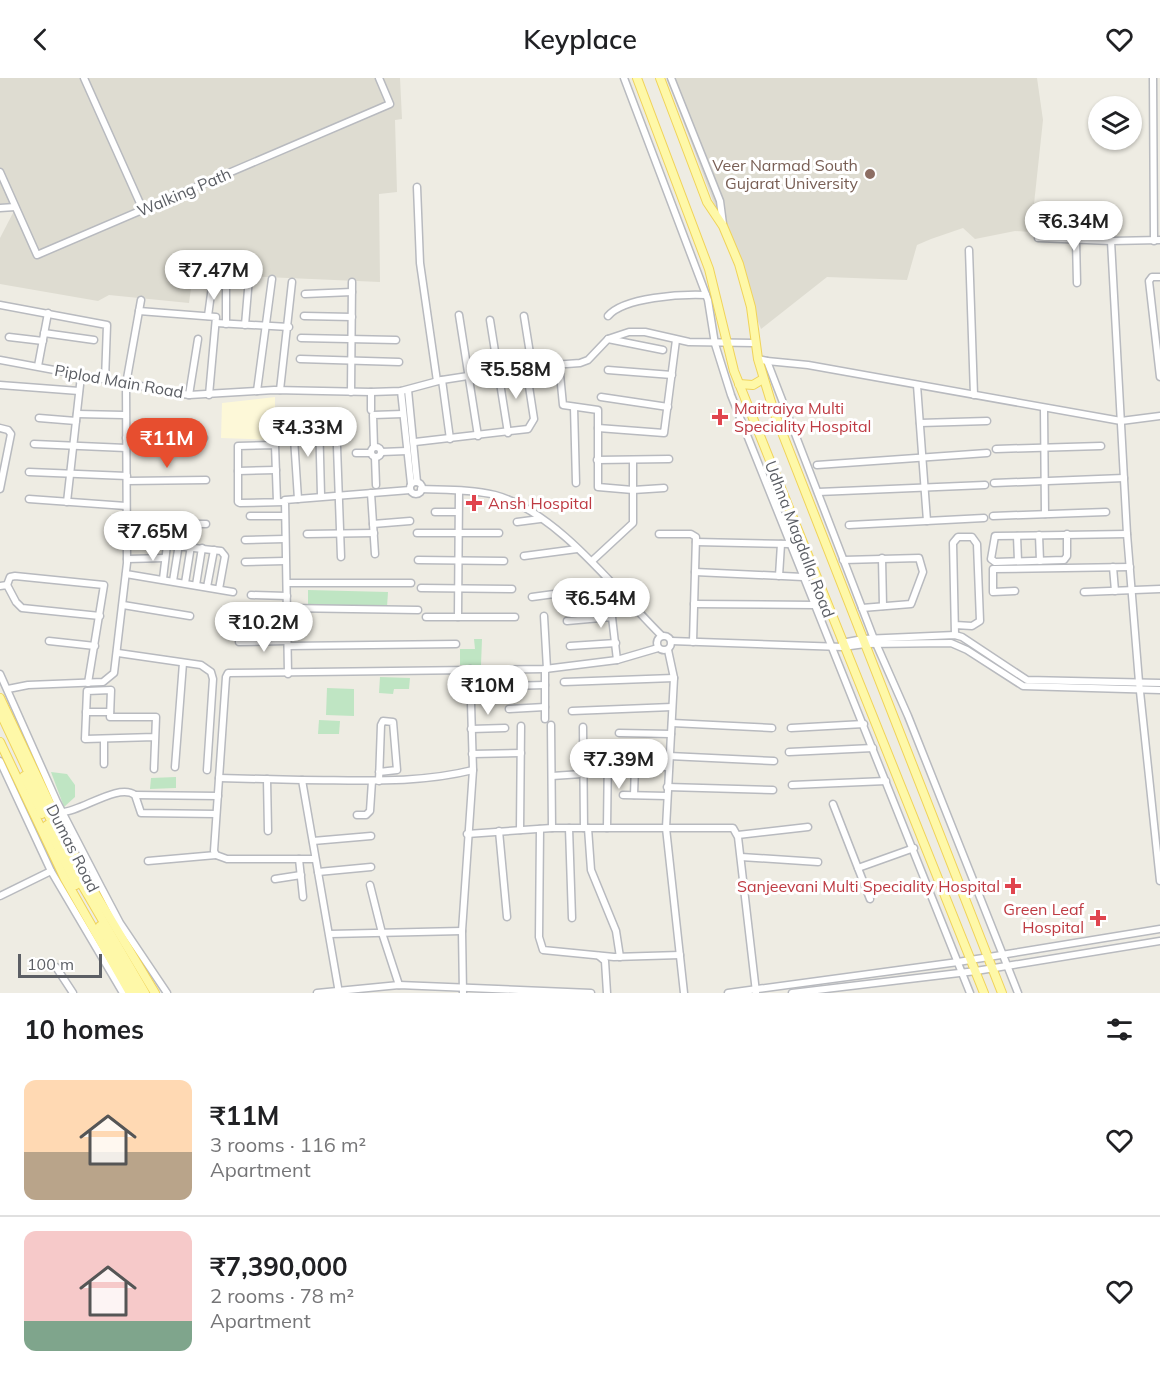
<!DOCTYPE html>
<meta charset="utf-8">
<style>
body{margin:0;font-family:Mulish,sans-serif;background:#f6f6f6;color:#202124;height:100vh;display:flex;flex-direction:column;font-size:22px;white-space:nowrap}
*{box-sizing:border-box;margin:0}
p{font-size:20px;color:#757577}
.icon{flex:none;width:33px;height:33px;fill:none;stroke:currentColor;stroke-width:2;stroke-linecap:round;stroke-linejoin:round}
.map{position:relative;height:915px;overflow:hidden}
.sheet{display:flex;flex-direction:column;background:#fff;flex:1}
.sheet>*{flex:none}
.buttons{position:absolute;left:1088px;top:18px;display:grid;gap:12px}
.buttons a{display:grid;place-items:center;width:54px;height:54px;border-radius:50%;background:#fff;box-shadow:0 2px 4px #0004;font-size:30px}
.scale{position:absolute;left:18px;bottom:15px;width:84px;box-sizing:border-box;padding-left:6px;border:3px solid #5b5e64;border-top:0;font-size:16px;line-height:21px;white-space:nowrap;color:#5b5e64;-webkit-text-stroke:4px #fff;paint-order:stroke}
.price{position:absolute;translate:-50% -51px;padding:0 14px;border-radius:21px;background:#fff;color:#222;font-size:20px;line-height:39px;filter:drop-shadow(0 2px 3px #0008)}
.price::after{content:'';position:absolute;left:50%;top:36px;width:18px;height:14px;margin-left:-9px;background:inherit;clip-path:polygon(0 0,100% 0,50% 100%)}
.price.current{background:#e74e2f;color:#fff}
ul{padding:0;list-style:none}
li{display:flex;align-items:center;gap:18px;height:150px;padding:0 24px}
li+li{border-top:2px solid #e0e0e0}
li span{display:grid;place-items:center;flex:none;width:168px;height:120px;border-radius:12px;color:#555}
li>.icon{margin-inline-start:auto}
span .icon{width:72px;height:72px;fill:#fffc;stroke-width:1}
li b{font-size:26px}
h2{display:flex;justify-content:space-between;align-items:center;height:72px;padding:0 24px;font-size:26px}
header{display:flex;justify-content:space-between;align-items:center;height:78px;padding:0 24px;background:#fff;font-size:27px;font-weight:600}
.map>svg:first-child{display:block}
.commercial{fill:#fdf8d8}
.education{fill:#dedcd1}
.green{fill:#bfe5c3}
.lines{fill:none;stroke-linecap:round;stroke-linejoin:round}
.minor-casing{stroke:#b8babf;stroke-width:9}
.major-casing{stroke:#f0d35a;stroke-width:10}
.minor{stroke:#fff;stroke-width:6}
.major{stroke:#fef8a8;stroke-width:8}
.education-dot{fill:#8d6e63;stroke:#fff;stroke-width:2}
.health-dot{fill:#e0444e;stroke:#fff;stroke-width:2}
.labels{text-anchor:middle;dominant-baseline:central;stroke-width:6;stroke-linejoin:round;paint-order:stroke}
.education-label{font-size:16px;fill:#785e54;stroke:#fff;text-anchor:end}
.street-label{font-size:16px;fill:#5b5e64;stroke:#fff}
.health-label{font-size:16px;fill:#be3a42;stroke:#fff;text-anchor:start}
</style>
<header><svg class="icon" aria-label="back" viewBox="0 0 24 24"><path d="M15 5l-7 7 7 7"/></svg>Keyplace<svg class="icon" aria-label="heart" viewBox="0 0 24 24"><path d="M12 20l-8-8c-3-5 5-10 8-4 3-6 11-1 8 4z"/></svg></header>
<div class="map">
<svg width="1160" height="915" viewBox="0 0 1160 915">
<rect width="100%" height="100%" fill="#eeece3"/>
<!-- commercial -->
<polygon class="commercial" points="275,319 275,362 221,360 222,325"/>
<!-- education -->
<g class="education">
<polygon points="0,0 400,0 402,41 395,42 397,114 379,116 380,204 193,196 189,225 109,217 98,223 0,206 0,160 14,133 0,133"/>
<polygon points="667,0 1037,0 1043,42 1031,154 1015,153 975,161 963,150 931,161 917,167 907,202 827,199 761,251"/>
</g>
<!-- green -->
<g class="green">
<polygon points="308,512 388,514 387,529 308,527"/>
<polygon points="474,561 482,561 481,587 460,587 460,571 475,571"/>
<polygon points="380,599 410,600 409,611 394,611 393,616 379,615"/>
<polygon points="327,610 354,611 354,638 326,637"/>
<polygon points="319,642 340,643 339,656 318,656"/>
<polygon points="51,694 67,696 75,707 75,719 64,729"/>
<polygon points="176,699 176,710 150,711 151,700"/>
</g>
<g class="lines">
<!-- minor casing -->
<g class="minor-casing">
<g id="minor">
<polyline points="84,0 143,132"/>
<polyline points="624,0 708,222 715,266 731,317 970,915"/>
<polyline points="671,0 720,123 723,146"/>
<polyline points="1153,0 1154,163"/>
<polyline points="0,94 37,177 390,26 379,0"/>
<polyline points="417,109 420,185 437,303"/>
<polyline points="0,130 15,129"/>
<polyline points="1038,160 1111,163"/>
<polyline points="1076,162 1077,205"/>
<polyline points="1160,162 1111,163 1127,456 1139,604 1160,803"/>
<polyline points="969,172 974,317"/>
<polyline points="1160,199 1152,199 1149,203 1160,299"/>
<polyline points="305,216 352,214"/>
<polyline points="0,227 107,247 105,302"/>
<polyline points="139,233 216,239 209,317"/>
<polyline points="459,237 478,358"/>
<polyline points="208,238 213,201"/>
<polyline points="304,238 352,239"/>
<polyline points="524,238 532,288"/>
<path d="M608,238C624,219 682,216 706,217"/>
<polyline points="490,242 508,355"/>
<polyline points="216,245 289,249"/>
<polyline points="226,246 226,201"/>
<polyline points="245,247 249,200"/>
<polyline points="44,255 94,262"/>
<polyline points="9,259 43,263"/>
<polyline points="301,260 396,262"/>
<polyline points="608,261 663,272"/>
<polyline points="300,281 399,284"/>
<polyline points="758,281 767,283 874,561 908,638 1018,915"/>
<polyline points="0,282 189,317 274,312 371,314 401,313 442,302 526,289 580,285 588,282 608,261 629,254 645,254 689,264 754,265"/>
<polyline points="767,283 808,287 1121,343 1160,338"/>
<polyline points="559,286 563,327 598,332 598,409 633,412 664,410"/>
<polyline points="38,288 48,235"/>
<polyline points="608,292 672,297"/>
<polyline points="442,302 450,361"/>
<polyline points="0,307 79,313"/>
<polyline points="917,307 927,443"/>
<polyline points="280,312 292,204"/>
<polyline points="408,312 417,404"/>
<polyline points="257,313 272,201"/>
<polyline points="401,313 411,406"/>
<polyline points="351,314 352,204"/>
<polyline points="189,317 198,261"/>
<polyline points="601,319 668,329"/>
<polyline points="574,329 576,405"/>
<polyline points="1044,331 1045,436"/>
<polyline points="371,332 371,314"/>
<polyline points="77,336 124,337"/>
<polyline points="39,340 76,343"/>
<polyline points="319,341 321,417"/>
<polyline points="336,341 341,479"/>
<polyline points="293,345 298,421"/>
<polyline points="920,345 987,343"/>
<polyline points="0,350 8,352 11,356 0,411"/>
<polyline points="598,350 664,355 676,262"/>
<polyline points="126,360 204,360"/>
<polyline points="415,364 528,351 534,341 526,289"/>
<polyline points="34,366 126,370"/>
<polyline points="374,369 373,337 403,336"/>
<circle cx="376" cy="374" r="5"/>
<polyline points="996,371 1101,368"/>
<polyline points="381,374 407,373"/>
<polyline points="356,375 371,375"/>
<polyline points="375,379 376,407"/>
<polyline points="597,382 669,381"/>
<polyline points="817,387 987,375"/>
<polyline points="238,393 276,392"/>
<polyline points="29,394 127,398"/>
<polyline points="127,403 206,402"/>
<circle cx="416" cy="410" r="6"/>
<polyline points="994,405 1124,400"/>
<path d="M421,411C445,412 471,411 495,417C558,434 617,514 662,558"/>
<polyline points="818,414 985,407"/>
<polyline points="371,415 375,476"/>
<polyline points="29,421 126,428"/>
<polyline points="67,424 81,298"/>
<polyline points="277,424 275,367 238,368 238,424 240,425 284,424"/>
<polyline points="435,434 458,434"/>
<polyline points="250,438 284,438"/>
<polyline points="993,438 1106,434"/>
<polyline points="517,444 540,441"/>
<polyline points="127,445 206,446"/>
<polyline points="373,446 410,443"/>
<polyline points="849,447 984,440"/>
<polyline points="417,455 499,455"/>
<polyline points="307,456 374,455"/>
<polyline points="659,456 691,456 696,459 693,564"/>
<polyline points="1067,456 1067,478 1064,482 995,484 991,481 995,458 1127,456"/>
<polyline points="1039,457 1040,483"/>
<polyline points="1017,458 1018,483"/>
<polyline points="245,462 285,461"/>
<polyline points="696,464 790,466"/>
<polyline points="524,478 577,471"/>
<polyline points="882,480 883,528"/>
<polyline points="127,481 165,480"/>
<polyline points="418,482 504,483"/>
<polyline points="843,482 919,480 923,494 911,526 862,530"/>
<polyline points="592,483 633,445 633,382"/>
<polyline points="245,484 285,483"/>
<polyline points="1113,489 1115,513"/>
<polyline points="695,494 803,499"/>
<polyline points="126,496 233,514"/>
<polyline points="779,498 781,466"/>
<polyline points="163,501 167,467 221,473 225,478 219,511"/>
<polyline points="173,503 179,466"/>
<polyline points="185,505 191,468"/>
<polyline points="287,505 411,505"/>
<polyline points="7,507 10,499 15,498 104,507 88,605"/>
<polyline points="196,507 202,470"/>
<polyline points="0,508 7,507 16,524 22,530 100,538"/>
<polyline points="207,509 214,472"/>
<polyline points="421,510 512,511"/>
<polyline points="1015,513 993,514 993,491 1130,489"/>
<polyline points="1084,514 1160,511"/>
<polyline points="251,517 287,518"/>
<polyline points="532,519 613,508"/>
<polyline points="694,526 815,527"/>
<polyline points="123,527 190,538"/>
<polyline points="287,530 418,532"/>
<polyline points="544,538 547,591"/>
<polyline points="426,539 515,539"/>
<polyline points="458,539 459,413"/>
<polyline points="567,543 612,539 617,582"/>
<polyline points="955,547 972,548 980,543 977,466 972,459 958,459 953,465 955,557"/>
<circle cx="664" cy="565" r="7"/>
<polyline points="49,563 95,568"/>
<polyline points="671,563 843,569 865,566 951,565 967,572 1023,608 1160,612"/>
<polyline points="239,564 287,563"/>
<polyline points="842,565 863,561 955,557 962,559 1027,602 1160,605"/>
<polyline points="288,568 456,566"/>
<polyline points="570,568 616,565"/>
<polyline points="668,572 674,600 666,750 684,915"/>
<polyline points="118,575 201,587 211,594 213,601 207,692"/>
<polyline points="545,591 545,641"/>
<polyline points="0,596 57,724 101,809 120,845 167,915"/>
<polyline points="288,596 285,422 410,412"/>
<polyline points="564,604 674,600"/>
<polyline points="508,608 545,607"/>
<polyline points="8,611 28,607 103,604 114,595 127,485 126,306 141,222"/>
<polyline points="509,631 545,629"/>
<polyline points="572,633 672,629"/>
<polyline points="86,634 110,634"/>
<polyline points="672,645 772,650"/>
<polyline points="551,647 552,750"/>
<polyline points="583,649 584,750"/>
<polyline points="791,650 864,646"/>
<polyline points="471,651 505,650"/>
<polyline points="619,655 671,656"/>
<polyline points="104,661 104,686"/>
<polyline points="789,674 873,670"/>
<polyline points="472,676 521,675"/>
<polyline points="669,678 774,683"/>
<polyline points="0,683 51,793 123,915"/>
<polyline points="624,688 635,688"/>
<polyline points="175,689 183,585"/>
<polyline points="154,691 156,639 110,639 111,612 87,613 85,661 155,659"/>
<polyline points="552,698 582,696"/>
<polyline points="219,700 302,702 339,915"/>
<polyline points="267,701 268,753"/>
<path d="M302,702C360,702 417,706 473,692"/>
<polyline points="379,703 381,647 383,643 393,644 397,692 379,694"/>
<polyline points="792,707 886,703"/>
<polyline points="667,709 773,712"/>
<polyline points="135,717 218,718"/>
<polyline points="623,717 667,718"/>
<polyline points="634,717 635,688 668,689"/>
<polyline points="833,726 870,821"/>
<path d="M64,734C83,732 119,705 135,717L141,735L216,736"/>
<polyline points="357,737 366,737 370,733 372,703"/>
<polyline points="569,750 572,840"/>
<polyline points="588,750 591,792 616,853 620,879"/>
<polyline points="607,750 608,674"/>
<polyline points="540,751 539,859 543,872 614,879 680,877"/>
<polyline points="520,752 521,648"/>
<polyline points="499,753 507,839"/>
<polyline points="467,756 552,750 733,750 738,759 756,914"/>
<polyline points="738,757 808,749"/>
<polyline points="313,763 371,758"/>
<polyline points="741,779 818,784"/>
<polyline points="299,781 303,819"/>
<polyline points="315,781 227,781 216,777 214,773 226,599 228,595 545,591 617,582 658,570"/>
<polyline points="148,783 216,777"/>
<polyline points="858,790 914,770"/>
<polyline points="318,794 371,789"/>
<polyline points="275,801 301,797"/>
<polyline points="370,807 382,855 399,907"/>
<polyline points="0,818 51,793"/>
<polyline points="330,856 462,853"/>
<polyline points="599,878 605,883 607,915"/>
<polyline points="56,889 73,915"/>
<polyline points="317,915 399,907 591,915"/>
<polyline points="463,915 462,853 473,692 470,591"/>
<polyline points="728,915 958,884 1160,851"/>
<polyline points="792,915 976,893 1160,863"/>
</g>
</g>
<!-- major casing -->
<g class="major-casing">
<g id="major">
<polyline points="637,0 709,191 734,293 984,915"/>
<polyline points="660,0 707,124 723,148 739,186 751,229 758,281 774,334 1002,915"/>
<polyline points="739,306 753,307 763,301"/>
<polyline points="0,620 80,790 155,915"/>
<polyline points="0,634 78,800 145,915"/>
<polyline points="0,664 65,801 130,915"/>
<polyline points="24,698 42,736"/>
<polyline points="47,747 76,807"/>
<polyline points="100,848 137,915"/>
</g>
</g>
<!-- minor -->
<use href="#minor" class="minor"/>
<!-- major -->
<use href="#major" class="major"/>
</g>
<!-- markers -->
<circle class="education-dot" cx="870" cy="96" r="6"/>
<g class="health-dot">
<path d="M717 330h6v6h6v6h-6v6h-6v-6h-6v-6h6z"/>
<path d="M471 416h6v6h6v6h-6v6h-6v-6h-6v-6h6z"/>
<path d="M1010 799h6v6h6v6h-6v6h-6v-6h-6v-6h6z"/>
<path d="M1095 831h6v6h6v6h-6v6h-6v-6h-6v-6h6z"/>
</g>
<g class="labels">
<!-- education labels -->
<g class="education-label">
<text x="858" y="87">Veer Narmad South<tspan x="858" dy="18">Gujarat University</tspan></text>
</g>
<!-- street labels -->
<g class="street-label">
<text transform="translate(184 114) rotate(-23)">Walking Path</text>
<text transform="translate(119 303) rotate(10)">Piplod Main Road</text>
<text transform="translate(800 461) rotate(69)">Udhna Magdalla Road</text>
<text transform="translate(73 770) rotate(63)">Dumas Road</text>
</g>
<!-- health labels -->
<g class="health-label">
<text x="734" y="330">Maitraiya Multi<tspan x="734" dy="18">Speciality Hospital</tspan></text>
<text x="488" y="425">Ansh Hospital</text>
<text x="1000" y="808" text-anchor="end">Sanjeevani Multi Speciality Hospital</text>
<text x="1084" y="831" text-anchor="end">Green Leaf<tspan x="1084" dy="18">Hospital</tspan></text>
</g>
</g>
</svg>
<div class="buttons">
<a><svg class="icon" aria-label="layers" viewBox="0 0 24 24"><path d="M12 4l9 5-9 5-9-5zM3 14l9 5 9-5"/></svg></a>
</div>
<div class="scale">100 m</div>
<b class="price" style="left:1074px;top:174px">₹6.34M</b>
<b class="price" style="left:214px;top:223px">₹7.47M</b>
<b class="price" style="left:516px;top:322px">₹5.58M</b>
<b class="price" style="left:308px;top:380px">₹4.33M</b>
<b class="price current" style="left:167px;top:391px">₹11M</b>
<b class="price" style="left:153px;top:484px">₹7.65M</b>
<b class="price" style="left:601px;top:551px">₹6.54M</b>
<b class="price" style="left:264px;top:575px">₹10.2M</b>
<b class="price" style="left:488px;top:638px">₹10M</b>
<b class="price" style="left:619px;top:712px">₹7.39M</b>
</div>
<section class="sheet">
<h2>10 homes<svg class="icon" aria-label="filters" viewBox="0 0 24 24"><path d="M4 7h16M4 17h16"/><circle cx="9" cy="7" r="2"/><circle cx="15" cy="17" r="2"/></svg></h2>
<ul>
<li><span style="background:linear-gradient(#ffd9b3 60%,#b9a48a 0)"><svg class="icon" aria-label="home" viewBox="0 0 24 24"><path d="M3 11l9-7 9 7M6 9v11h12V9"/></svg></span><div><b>₹11M</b><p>3 rooms · 116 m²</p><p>Apartment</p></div><svg class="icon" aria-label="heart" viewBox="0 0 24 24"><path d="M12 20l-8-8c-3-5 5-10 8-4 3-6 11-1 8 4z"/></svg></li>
<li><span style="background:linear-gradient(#f6c9c9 75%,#7fa58c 0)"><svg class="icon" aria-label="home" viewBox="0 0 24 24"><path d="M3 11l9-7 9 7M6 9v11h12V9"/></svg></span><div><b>₹7,390,000</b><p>2 rooms · 78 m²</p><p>Apartment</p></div><svg class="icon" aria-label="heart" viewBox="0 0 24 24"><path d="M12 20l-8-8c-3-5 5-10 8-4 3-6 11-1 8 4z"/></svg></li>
</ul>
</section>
